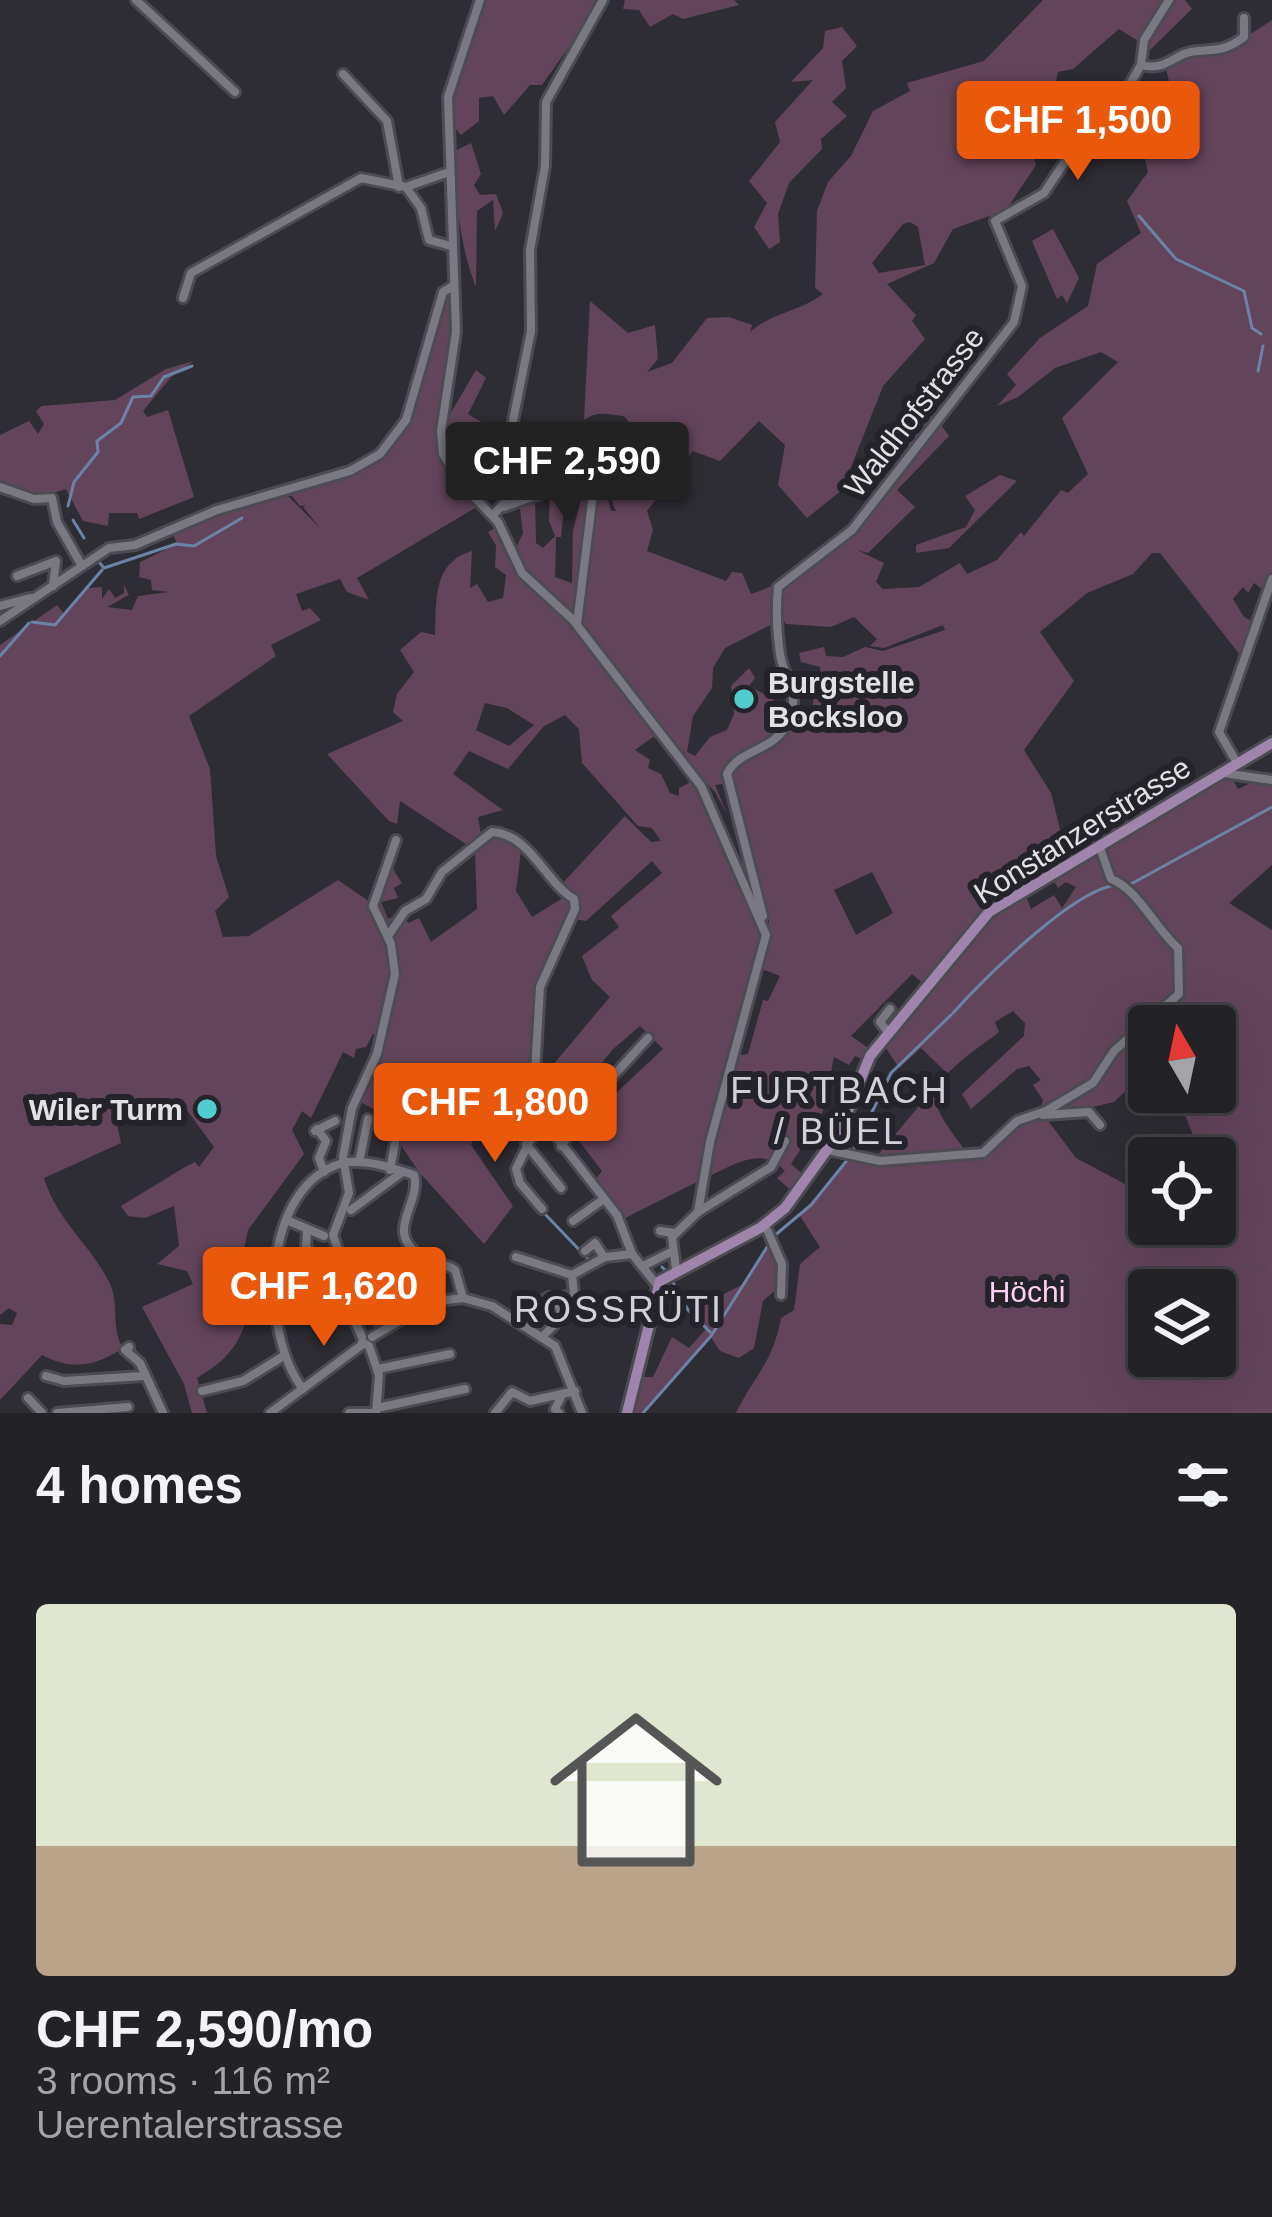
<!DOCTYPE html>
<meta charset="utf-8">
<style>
body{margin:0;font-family:Helvetica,sans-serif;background:#2b2a2f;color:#f1f3f6;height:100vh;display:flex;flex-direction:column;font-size:45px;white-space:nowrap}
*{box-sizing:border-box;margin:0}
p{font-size:39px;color:#a3a4a7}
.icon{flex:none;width:66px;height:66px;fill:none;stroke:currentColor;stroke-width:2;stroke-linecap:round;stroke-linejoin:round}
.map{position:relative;height:1413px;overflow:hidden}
.panel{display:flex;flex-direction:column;background:#232227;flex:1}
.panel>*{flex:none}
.needle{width:78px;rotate:351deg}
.controls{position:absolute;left:1128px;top:1005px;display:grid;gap:24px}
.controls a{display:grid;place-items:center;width:108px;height:108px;border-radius:12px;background:#232227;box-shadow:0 12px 48px #0002,0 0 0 3px #403f44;font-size:60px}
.price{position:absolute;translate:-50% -102px;padding:0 27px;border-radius:12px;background:#ea580c;color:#fff;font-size:39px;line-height:78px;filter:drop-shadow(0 3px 6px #0008)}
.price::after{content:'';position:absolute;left:50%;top:72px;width:36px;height:27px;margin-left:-18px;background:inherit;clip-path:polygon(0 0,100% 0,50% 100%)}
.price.current{background:#222;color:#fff}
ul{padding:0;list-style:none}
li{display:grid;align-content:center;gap:24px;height:636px;padding:0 36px}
li span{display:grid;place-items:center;height:372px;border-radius:12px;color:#555}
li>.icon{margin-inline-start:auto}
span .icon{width:216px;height:216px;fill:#fffc;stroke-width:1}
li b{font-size:51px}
h2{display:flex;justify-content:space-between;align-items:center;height:144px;padding:0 36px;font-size:51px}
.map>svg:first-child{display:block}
.green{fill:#63455b;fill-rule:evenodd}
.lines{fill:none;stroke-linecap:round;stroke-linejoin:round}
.stream{stroke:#6b84a6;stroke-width:3}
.minor-casing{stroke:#4c4b51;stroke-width:14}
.major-casing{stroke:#4c4b51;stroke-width:16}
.minor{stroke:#7a7880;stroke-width:8}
.major{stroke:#9f85ac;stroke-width:10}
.poi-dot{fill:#52cdcd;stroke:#25232a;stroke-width:4.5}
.labels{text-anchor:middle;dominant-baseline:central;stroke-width:12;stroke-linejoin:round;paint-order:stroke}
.street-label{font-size:30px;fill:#e2e1e6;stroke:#25232a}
.poi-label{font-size:30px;font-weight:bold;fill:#e2e1e6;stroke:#25232a;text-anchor:start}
.park-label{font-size:30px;fill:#fecff2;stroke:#25232a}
.quarter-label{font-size:36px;letter-spacing:3px;fill:#d1cfd8;stroke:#25232a}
</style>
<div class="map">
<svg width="1272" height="1413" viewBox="0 0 1272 1413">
<rect width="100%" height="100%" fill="#2f2d34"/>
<!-- green -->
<g class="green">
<path d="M485,0H602L542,85H530L504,115L493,96L479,98V121L461,135L450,122C453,80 463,36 485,0Z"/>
<polygon points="625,0 734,0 739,5 683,19 673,14 650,27 639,10 623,9"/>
<path d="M1043,0H1185L1192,9L1151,49L1119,29L1073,69L1058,72L1044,132L1030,148L1036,165L1006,210L953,229L934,263L887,284L916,315L912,321L925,339L883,386L842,490L807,518L778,485L785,445L759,421L720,461L693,451L647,511L653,530L647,551L726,581L732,572L742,573L751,594C821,571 862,514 907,458L889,449L911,403L938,421L949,436L897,490L915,507L868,553L857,550L884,563L876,582L883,589L919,587L960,563L967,574L997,560L1021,532L1024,536L1061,490L1068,493L1088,474L1062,418L1118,362L1101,352L1055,368L1018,397L997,406L1016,385L1007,374L1040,338L1088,306L1097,264L1141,233L1127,201L1148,172C1141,149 1147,128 1144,104L1171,89L1166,69C1184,56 1196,51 1218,55L1272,20V579L1267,593L1254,583L1248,593L1243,587L1233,599L1244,617L1256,623L1244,660L1160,553H1152L1133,574L1087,593L1040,632L1074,681L1024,750L1051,793L1068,861L1006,897L926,986L912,974L851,1036L871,1050L864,1060L855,1056L849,1065L834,1057L821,1118L791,1164L805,1176L794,1193L777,1178L785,1171C762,1144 731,1167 705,1178L735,1056L748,1054L763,1000L768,1001L780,976L762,969L770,915L765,919L729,783L715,785L727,814L715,792L683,757L685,752L678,750L576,621L524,571L515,550L523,533L520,508L535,500L536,543L543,548L555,536L549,521L550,488L594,448L592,502L608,499L611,511H616L611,499L620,488L619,466L611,459L601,461L603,442L611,443L631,425L624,416C607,415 599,410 584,420L590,301L628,333L655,325L658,359L647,372L672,363L707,318L729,317L752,325L750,332C773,312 799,312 823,294L815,288L817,211L828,182L851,156L873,111L910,91L907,83L984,61ZM910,222L918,227L925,265L879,273L872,263L903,224ZM587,474L573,531L572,583L555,577L556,537H561L564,508ZM780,614L786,624L831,627L854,617L877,639L870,646L884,648L943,625L945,630L883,651L865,647L843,657L826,656L824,647L799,653L801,662L820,667L821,681L794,686L798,697H814L812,709L791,708L785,734L758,753L779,733L777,720L767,718L764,709L772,706L775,685L768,696L749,686L755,678L749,668L731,686L734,714L727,730L710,737L695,756L687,752L693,716L712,688L713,668L725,648L778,621ZM872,872L893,913L856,935L834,890Z"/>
<polygon points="842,27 857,46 842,61 846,88 832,102 847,116 821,139 822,149 789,183 778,214 780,242 769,249 754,227 767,203 749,181 780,142 775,122 813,80 791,82 823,48 825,31"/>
<path d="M471,143L481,174L474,185L480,195L496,194L503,213L495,231L493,200L477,211L476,287C458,242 459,202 449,154Z"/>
<polygon points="1053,229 1079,278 1067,303 1062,295 1057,299 1032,241"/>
<path d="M449,291L454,318L447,371L455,375L449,416L476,370L486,378L468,414L504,436L502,467L484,480L483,500L474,494L480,505L357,578L369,600L347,592L340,579L296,594L302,611L310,608L321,620L271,645L276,656L189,716L210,769L216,856L229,897L215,911L223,937L249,936L338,880L373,904L389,863L402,883L394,888L398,898L381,902L388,919L400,913L408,923L419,918L431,942L477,909L475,850L400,801L397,824L389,821L327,754L403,721L393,712L397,694L414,672L400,650L421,632L435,635C437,600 432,563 472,551L470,588L477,584L488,602L503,598L506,575L495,567L496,545L488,532L499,525L516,571L561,610L660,732L635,750L650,760L648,768L661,774L670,793L679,796V788L695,780L704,793L765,942L701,1180L625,1218L593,1183L602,1171L579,1141L599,1109L663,1049L640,1026L612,1050L564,1112L537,1093L477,1130L471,1145L513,1206L484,1244L420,1173L377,1111L359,1101L354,1086L372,1079L380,1086L387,1078L377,1054L382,1035L373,1034L366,1047L356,1049L354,1058L343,1052L311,1118L302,1111L292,1130L304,1154L248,1230L233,1302L250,1296C246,1336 233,1357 197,1378L207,1413H192L184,1384L142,1307L193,1284L187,1271L157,1264L179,1246L174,1206L145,1218L128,1216L121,1206L185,1167L195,1162L199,1167L214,1147L178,1098L117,1125L121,1143L44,1178C57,1221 91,1245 109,1282C120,1302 110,1328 123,1348C96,1366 72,1371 42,1355L0,1400V1324L12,1325L17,1313L9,1308L0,1315V645L57,605L65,615L88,588L102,587V599L109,589L115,598L124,593V585L129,595L107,607L132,610L138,596L169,592L152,590L151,580L139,577L140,562L177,544L172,531L218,511L285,493L321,529L303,507L306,505L300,506L291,495L348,474L401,436ZM485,703L507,708L534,725L509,746L476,730ZM565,715L579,729L582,763L638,826L652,828L661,841L651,842L625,816L559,887L568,895L532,917L516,891L521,851L498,832L482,841L478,817L503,810L453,774L469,751L508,769L544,726ZM652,861L662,873L611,916L619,927L582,956L592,980L610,997L536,1085L540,985L573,919L586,921Z"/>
<polygon points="194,361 171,377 143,411 147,417 168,410 194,497 139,519 137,513 109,513 108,526 83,521 66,489 37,498 0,487 0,435 29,421 38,434 44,424 36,411 42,406 115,400 166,369"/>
<polygon points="1000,475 1017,481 949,548 916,553 916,545 966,527 975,510 965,496"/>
<path d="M1272,773V865L1229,903L1272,930V1413H736C756,1372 772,1365 781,1318L794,1310L800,1264L820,1247L800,1216L851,1155L877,1156L947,1073L921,1048L899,1068L884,1045L981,923L1024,892L1031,909L1054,895L1062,908L1076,887L1066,882L1058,888L1051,876L1223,779L1232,778L1238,789ZM1013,1011L1025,1023L1024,1036L962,1094L971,1109L1017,1069L1029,1066L1041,1080L1033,1085L1043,1100L1039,1117L1018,1118L978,1153L966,1152C957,1138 939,1118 936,1102C931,1076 982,1046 999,1032L995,1022ZM1149,1026H1215V1092H1176L1193,1135L1158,1158H1215V1224H1149V1166L1125,1184L1076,1158L1046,1118L1114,1102L1131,1086L1136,1098L1164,1092H1149ZM1149,1290H1215V1356H1149Z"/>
<polygon points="772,1239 780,1286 763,1301 754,1348 739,1358 720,1351 710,1336 643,1413 630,1413 643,1377 653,1377 672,1337 689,1348 706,1329 689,1311 742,1285"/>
<polygon points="396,1251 438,1298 384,1322 376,1331 367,1313 352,1319 344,1286"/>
</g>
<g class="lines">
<!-- stream -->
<g class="stream">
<polyline points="1139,216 1176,259 1244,291 1252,328 1261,334"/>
<polyline points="1258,371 1263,346"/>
<polyline points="68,506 74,482 98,452 97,441 121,423 133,397 151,396 164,377 192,366"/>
<polyline points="73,520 84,538"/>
<polyline points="98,561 104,568 176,544 194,546 242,518"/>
<polyline points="32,622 55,625 102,570"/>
<polyline points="0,656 29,623"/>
<polyline points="1129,885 1272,807"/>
<path d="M953,1013C982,981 1075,887 1118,885"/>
<polyline points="853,1151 891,1073 951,1015"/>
<polyline points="544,1213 589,1260"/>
<polyline points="662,1267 666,1271"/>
<polyline points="670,1277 688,1310 710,1332"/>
<polyline points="133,1348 149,1371"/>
<polyline points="151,1375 164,1403"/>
<polyline points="166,1411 167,1413"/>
<polyline points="643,1413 711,1336 774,1236 811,1205 848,1159"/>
</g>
<!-- minor casing -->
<g class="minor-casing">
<g id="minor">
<polyline points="136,0 235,92"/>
<polyline points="480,0 448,97 456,332 441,431 443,454 461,483 498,522 522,573 573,620 701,786 766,935 710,1142 698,1212 672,1237 676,1270"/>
<path d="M1141,65C1168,72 1174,52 1198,51C1219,49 1225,51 1244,37V18"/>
<polyline points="343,74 387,121 399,187"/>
<polyline points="406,187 449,172"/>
<polyline points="183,298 191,273 361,178 406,187 421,208 429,240 451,246"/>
<polyline points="0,487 34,499 52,498 57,522 82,566"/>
<polyline points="504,507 546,492 599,437"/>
<polyline points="493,515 506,501 511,431 531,331 530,250 545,166 546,102 603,0"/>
<polyline points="17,576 56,561 53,586"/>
<polyline points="0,606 30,598"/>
<polyline points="0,621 109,548 135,545 217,510 350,471 380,454 406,420 443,292 453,286"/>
<polyline points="577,624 600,437"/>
<polyline points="1237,763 1219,732 1272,579"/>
<polyline points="1223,773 1272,780"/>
<path d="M763,916L727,774C738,750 772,751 785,727C804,692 785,684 780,654C777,633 776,608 778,587L852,530L1014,322L1022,286L995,221L1044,193L1074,148L1108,122L1141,65L1144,40L1169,0"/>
<path d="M388,936L405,911L426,899L442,872L492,832C530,834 545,882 574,899L575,909L540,987L533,1107L617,1215L632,1254L657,1285"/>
<polyline points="888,1032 880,1022 890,1009"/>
<polyline points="1043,1115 1089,1112 1100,1125"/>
<polyline points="540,1120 516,1169 520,1183 542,1209"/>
<polyline points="317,1129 326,1141 319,1158 324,1172"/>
<polyline points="315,1131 335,1121"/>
<polyline points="502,1137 532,1100"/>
<polyline points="526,1144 561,1188"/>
<polyline points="561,1146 594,1097 648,1038"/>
<path d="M828,1150L880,1161L983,1153L1017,1121L1046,1111L1093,1083L1114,1051L1179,994L1178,948C1155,928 1138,889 1111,879L1099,845"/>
<polyline points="359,1162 368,1119"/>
<polyline points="390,1170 395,1143"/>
<polyline points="351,1210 401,1173"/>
<polyline points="698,1212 771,1167 785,1141"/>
<polyline points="289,1221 324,1236"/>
<polyline points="573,1221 604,1199"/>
<polyline points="765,1225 782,1264 781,1295"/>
<polyline points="307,1231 306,1246 314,1260"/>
<polyline points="660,1231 674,1233"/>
<polyline points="585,1251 595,1243 604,1257"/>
<polyline points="516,1257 572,1275"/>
<polyline points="643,1266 673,1251"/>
<polyline points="293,1269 294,1303"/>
<polyline points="274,1305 329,1292"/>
<polyline points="513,1316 549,1297"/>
<polyline points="563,1318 558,1304 565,1296"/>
<polyline points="609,1319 627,1307 649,1318"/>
<polyline points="544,1335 575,1304 572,1275 605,1257 632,1254"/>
<polyline points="362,1337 343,1296 344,1266 333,1235 349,1193 343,1157 352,1108 377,1054 395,974 391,944 373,906 396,840"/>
<polyline points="372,1337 431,1302 463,1298 492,1306 555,1346 582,1413"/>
<polyline points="362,1342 369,1346 379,1375 376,1413"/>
<polyline points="129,1347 125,1350 140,1363 163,1413"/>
<polyline points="378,1369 450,1354"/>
<polyline points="46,1376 64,1381 144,1376"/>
<path d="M303,1389C259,1332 261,1185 343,1163C364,1158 395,1169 414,1175C422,1203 384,1230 419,1255C430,1263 443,1262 455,1270L463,1298"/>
<polyline points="202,1391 243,1381 282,1357"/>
<polyline points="28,1398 42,1413"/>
<polyline points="377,1408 465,1389"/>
<polyline points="57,1413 128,1407"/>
<polyline points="270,1413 363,1344"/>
<polyline points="349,1413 373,1413"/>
<polyline points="495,1413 512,1392 530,1401 575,1391"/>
<polyline points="559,1413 555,1409 562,1395"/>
</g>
</g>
<!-- major casing -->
<g class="major-casing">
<polyline id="major" points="627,1413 660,1281 760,1228 785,1208 839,1133 870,1056 989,912 1272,743"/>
</g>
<!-- minor -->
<use href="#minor" class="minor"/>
<!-- major -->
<use href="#major" class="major"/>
</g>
<!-- markers -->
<g class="poi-dot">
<circle cx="744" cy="699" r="12"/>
<circle cx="207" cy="1109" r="12"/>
</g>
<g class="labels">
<!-- street labels -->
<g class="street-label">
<text transform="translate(914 412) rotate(-52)">Waldhofstrasse</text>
<text transform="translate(1082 830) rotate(-32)">Konstanzerstrasse</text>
</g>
<!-- poi labels -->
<g class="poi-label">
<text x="768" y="682">Burgstelle<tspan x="768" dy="34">Bocksloo</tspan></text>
<text x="183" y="1109" text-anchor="end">Wiler Turm</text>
</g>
<!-- park labels -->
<g class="park-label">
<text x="1027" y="1291">Höchi</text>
</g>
<!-- quarter labels -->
<g class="quarter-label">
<text x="840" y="1090">FURTBACH<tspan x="840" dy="41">/ BÜEL</tspan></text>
<text x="619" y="1309">ROSSRÜTI</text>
</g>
</g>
</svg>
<div class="controls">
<a><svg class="needle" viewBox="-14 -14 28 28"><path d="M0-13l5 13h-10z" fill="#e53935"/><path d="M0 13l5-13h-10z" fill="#a3a4a7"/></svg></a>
<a><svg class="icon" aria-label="locate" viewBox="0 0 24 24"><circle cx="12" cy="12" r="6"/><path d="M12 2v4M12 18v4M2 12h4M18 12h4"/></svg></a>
<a><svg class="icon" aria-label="layers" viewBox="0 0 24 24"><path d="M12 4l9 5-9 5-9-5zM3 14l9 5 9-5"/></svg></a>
</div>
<b class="price" style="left:1078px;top:183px">CHF 1,500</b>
<b class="price current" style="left:567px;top:524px">CHF 2,590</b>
<b class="price" style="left:495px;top:1165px">CHF 1,800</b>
<b class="price" style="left:324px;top:1349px">CHF 1,620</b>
</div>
<section class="panel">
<h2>4 homes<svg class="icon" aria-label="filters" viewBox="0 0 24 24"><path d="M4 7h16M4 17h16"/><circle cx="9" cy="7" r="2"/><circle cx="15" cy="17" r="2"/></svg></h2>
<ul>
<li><span style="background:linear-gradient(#dfe7d0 65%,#b9a48a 0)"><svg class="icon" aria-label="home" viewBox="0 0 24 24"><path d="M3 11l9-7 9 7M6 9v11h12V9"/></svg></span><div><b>CHF 2,590/mo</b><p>3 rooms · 116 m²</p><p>Uerentalerstrasse</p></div></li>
</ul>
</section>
